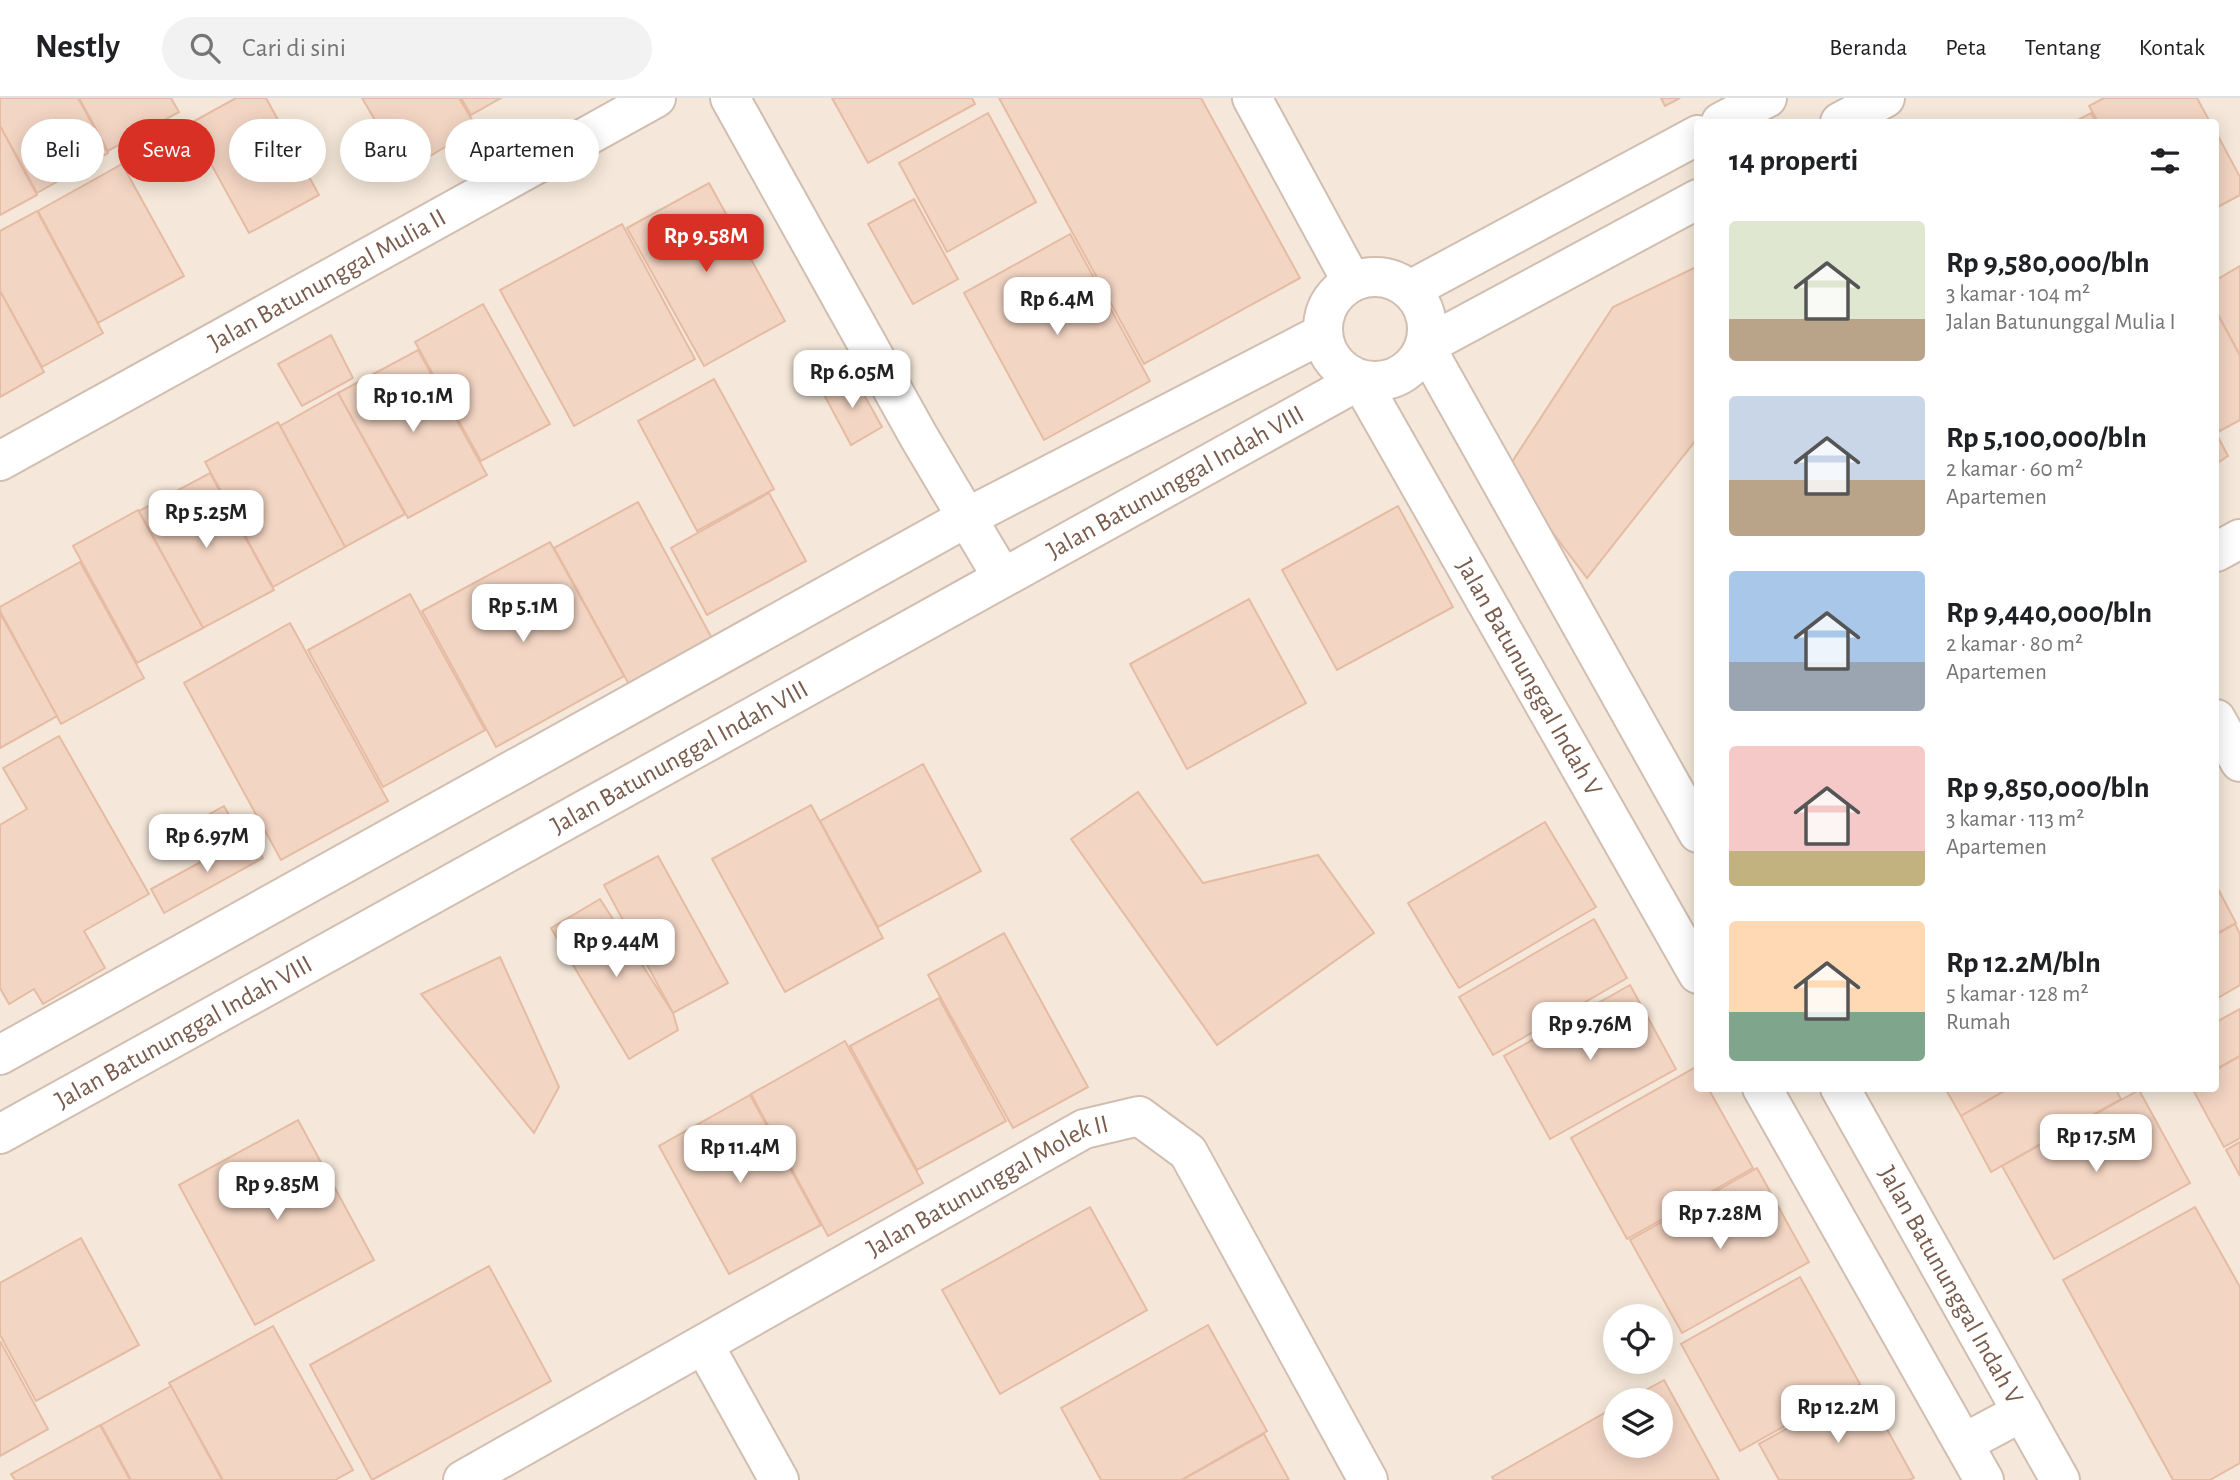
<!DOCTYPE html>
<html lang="id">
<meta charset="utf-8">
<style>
body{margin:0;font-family:"Alegreya Sans",sans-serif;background:#f2f2f2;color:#202124;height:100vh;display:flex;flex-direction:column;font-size:26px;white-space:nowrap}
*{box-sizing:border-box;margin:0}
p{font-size:23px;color:#757577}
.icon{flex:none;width:38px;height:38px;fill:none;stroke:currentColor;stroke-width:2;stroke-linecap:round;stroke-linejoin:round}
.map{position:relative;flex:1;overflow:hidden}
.details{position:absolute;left:1694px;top:21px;width:525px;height:973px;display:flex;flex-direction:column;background:#fff;border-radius:7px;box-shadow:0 4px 18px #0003}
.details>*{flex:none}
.banner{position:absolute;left:21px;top:21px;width:665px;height:63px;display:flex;gap:14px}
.buttons{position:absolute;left:1603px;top:1206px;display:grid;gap:14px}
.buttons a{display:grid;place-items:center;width:70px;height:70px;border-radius:50%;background:#fff;box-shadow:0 4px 18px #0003;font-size:35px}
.price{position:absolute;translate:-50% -60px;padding:0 16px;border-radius:14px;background:#fff;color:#222;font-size:23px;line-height:46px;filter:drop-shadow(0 2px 4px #0008)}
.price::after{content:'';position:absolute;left:50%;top:42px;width:21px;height:16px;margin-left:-10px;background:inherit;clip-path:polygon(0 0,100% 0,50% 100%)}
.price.selected{background:#d93025;color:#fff}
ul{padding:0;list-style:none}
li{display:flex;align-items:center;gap:21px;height:175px;padding:0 35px}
li span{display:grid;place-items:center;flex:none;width:196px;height:140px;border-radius:7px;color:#555}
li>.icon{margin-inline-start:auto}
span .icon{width:84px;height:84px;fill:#fffc;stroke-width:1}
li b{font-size:30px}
h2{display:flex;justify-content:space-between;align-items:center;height:84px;padding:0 35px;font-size:30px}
.tag{padding:0 24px;border-radius:32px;background:#fff;box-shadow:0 4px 18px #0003;font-size:24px;line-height:63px}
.tag.selected{background:#d93025;color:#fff}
header{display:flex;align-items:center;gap:42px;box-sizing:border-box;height:98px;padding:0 35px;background:#fff;border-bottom:2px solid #e0e0e0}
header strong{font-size:33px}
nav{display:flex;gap:38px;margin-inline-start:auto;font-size:24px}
.search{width:490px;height:63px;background:#f2f2f2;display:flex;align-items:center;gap:18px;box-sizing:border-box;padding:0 24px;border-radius:38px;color:#757577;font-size:26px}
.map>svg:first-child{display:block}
.residential{fill:#f5e8da;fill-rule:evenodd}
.building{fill:#f3d5c3;stroke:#e6bba3;stroke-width:2}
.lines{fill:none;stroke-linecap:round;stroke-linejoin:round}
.minor-casing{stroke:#d1beb0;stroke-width:42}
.minor{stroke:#fff;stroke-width:38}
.labels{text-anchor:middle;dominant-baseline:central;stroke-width:7;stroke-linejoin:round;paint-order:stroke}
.street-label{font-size:26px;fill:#7a5c4d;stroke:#fffaf3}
</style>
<header>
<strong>Nestly</strong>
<div class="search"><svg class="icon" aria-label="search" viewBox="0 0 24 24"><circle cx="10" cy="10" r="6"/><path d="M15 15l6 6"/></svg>Cari di sini</div>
<nav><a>Beranda</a><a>Peta</a><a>Tentang</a><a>Kontak</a></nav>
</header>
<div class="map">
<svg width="2240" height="1382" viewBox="0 0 2240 1382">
<rect width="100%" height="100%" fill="#fdf6ec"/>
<!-- residential -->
<path class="residential" d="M0,0H2240V1382H0ZM1698,24H2216V990H1698ZM1615,1218H1661V1264H1615ZM1615,1302H1661V1348H1615Z"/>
<!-- building -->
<g class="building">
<polygon points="0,0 78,0 108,55 37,95 0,28"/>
<polygon points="79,0 171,0 179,14 108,53"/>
<polygon points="236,0 266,0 319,97 249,135 189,26"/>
<polygon points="362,0 459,0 477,30 405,73"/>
<polygon points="461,0 501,0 471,17"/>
<polygon points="832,0 972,0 975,6 868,65"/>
<polygon points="999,0 1201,0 1300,180 1144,266"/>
<polygon points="1661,0 1680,0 1665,8"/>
<polygon points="2104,0 2197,0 2210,24 2098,24 2089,8"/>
<polygon points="988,15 1036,104 947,154 899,65"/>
<polygon points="2091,15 2096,24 2074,24"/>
<polygon points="0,28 37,97 0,117"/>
<polygon points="2216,34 2240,79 2240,97 2216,110"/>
<polygon points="122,66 184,178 98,225 38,113"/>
<polygon points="709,85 785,223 704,268 627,130"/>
<polygon points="914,101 958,181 913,206 868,126"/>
<polygon points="37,113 103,235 42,269 0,193 0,133"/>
<polygon points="622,126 695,261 574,328 500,192"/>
<polygon points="1070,136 1150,283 1044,342 964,195"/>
<polygon points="1698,168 1698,343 1696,342 1587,480 1506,373 1613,209"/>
<polygon points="2240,168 2240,257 2216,213 2216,182"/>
<polygon points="0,193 44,274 0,299"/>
<polygon points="483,206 550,326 481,363 415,244"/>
<polygon points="2216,213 2240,258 2240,322 2216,335"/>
<polygon points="331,237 353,280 302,308 278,266"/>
<polygon points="418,252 487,377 408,420 338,295"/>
<polygon points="853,277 882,329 851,347 822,293"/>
<polygon points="714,281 774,391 697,433 638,323"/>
<polygon points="338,295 405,416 345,449 280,328"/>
<polygon points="278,324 345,449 273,489 205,364"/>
<polygon points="2216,335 2228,358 2216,366"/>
<polygon points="210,375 274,492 203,530 139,413"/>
<polygon points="769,395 806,463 707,517 671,450"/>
<polygon points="638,404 714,544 631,590 554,450"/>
<polygon points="1398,408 1453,509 1337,572 1282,472"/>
<polygon points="138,412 203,530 137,565 73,448"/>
<polygon points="550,444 624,578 496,649 422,513"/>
<polygon points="80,464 144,580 61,626 0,513 0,509"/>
<polygon points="410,496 485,632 383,689 308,552"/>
<polygon points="1249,501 1306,605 1187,671 1130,566"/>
<polygon points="0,515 57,618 0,650"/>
<polygon points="290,525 388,703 281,762 184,585"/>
<polygon points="59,638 149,796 84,833 105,870 43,906 34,891 9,906 0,890 0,727 27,711 3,670"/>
<polygon points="923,666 981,773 878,829 820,723"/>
<polygon points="1138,694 1203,785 1318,757 1374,835 1217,947 1071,741"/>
<polygon points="811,707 883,840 785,894 712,761"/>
<polygon points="224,708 240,737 205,756 190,727"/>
<polygon points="1545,724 1596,809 1459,890 1408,805"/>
<polygon points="250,737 263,760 164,815 151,791"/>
<polygon points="658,758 728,885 673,915 604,787"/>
<polygon points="2216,787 2236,825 2216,836"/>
<polygon points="600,801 673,915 678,932 629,961 551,830"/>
<polygon points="1594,821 1627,880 1493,957 1459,899"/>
<polygon points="2235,826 2240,836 2240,887 2216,901 2216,837"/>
<polygon points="1004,835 1088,989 1013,1030 928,877"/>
<polygon points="500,859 559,989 534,1035 421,896"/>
<polygon points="1630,887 1676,971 1550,1041 1504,958"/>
<polygon points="939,900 1006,1023 917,1072 850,948"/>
<polygon points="2240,911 2240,958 2216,971 2216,924"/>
<polygon points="845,943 923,1085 828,1138 751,996"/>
<polygon points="2240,958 2240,1040 2224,1049 2192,990 2216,990 2216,972"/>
<polygon points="1696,969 1698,990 1708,990 1753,1070 1627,1141 1571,1040"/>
<polygon points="1945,990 2009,990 1961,1018"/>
<polygon points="2010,990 2115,990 2121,1001 1991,1074 1961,1018"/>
<polygon points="2139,992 2190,1085 2054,1161 2002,1068"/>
<polygon points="750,997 821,1127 729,1176 659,1048"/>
<polygon points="298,1022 374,1162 255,1227 179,1087"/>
<polygon points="2240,1044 2240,1078 2226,1052"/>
<polygon points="1757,1070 1809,1164 1682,1235 1630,1142"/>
<polygon points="1090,1109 1147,1212 1000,1296 942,1192"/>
<polygon points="2195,1109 2240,1189 2240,1365 2210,1382 2173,1382 2063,1182"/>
<polygon points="81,1140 139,1247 36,1303 0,1237 0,1185"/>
<polygon points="489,1168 551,1283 372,1382 310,1267"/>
<polygon points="1800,1179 1860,1286 1740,1353 1681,1246"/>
<polygon points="1208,1227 1267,1333 1181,1382 1101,1382 1061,1310"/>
<polygon points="273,1228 353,1372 335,1382 223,1382 169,1285"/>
<polygon points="0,1243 48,1331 0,1358"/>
<polygon points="1664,1282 1719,1382 1494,1382 1492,1379 1615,1309 1615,1348 1661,1348 1661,1302 1628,1302"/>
<polygon points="171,1288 222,1382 131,1382 101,1327"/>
<polygon points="1863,1288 1914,1380 1909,1382 1779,1382 1759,1346"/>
<polygon points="100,1327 130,1382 15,1382 11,1376"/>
<polygon points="1264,1336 1289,1382 1182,1382"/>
</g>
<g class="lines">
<!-- minor casing -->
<g class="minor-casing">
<g id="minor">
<polyline points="730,0 919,339 1002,479"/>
<polyline points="1252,0 1352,184"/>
<polyline points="1721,24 1767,0"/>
<polyline points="1840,24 1885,0"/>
<polyline points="1698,101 1425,248 1698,735"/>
<circle cx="1375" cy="231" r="52"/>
<polyline points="1410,192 1698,37"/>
<path id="s1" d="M0,363L656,0"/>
<polyline points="2216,454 2240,441"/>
<polyline points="2216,621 2240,664"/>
<polyline points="0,957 968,419 1322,236"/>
<polyline points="1762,990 1984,1382"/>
<path id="s2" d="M1840,990L2060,1382"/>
<path id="s3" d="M0,1036L1360,282L1698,876"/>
<polyline points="704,1247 779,1382"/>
<polyline points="1964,1345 2022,1314"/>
<path id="s4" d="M463,1382L1084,1031L1139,1018L1188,1054L1368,1382"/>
</g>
</g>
<!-- minor -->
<use href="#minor" class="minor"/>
</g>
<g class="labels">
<!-- street labels -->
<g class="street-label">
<text stroke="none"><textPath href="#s1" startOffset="374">Jalan Batununggal Mulia II</textPath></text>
<text stroke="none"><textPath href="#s3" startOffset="1344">Jalan Batununggal Indah VIII</textPath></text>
<text stroke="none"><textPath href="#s3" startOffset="1897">Jalan Batununggal Indah V</textPath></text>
<text stroke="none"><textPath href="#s3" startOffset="777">Jalan Batununggal Indah VIII</textPath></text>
<text stroke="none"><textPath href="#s3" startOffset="210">Jalan Batununggal Indah VIII</textPath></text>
<text stroke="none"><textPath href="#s4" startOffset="602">Jalan Batununggal Molek II</textPath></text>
<text stroke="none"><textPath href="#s2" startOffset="226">Jalan Batununggal Indah V</textPath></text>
</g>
</g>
</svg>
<div class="buttons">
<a><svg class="icon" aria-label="locate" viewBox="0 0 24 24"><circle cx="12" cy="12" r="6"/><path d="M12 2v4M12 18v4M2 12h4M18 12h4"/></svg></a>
<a><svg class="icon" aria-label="layers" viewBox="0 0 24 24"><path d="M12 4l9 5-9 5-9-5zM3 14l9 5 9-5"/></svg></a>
</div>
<b class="price selected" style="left:706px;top:176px">Rp 9.58M</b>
<b class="price" style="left:1057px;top:239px">Rp 6.4M</b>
<b class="price" style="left:852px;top:312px">Rp 6.05M</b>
<b class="price" style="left:413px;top:336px">Rp 10.1M</b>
<b class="price" style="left:206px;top:452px">Rp 5.25M</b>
<b class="price" style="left:523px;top:546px">Rp 5.1M</b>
<b class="price" style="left:207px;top:776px">Rp 6.97M</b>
<b class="price" style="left:616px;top:881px">Rp 9.44M</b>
<b class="price" style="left:1590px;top:964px">Rp 9.76M</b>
<b class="price" style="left:2096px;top:1076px">Rp 17.5M</b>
<b class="price" style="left:740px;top:1087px">Rp 11.4M</b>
<b class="price" style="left:277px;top:1124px">Rp 9.85M</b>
<b class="price" style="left:1720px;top:1153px">Rp 7.28M</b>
<b class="price" style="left:1838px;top:1347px">Rp 12.2M</b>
<div class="banner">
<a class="tag">Beli</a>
<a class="tag selected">Sewa</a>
<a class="tag">Filter</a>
<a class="tag">Baru</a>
<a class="tag">Apartemen</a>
</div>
<section class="details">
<h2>14 properti<svg class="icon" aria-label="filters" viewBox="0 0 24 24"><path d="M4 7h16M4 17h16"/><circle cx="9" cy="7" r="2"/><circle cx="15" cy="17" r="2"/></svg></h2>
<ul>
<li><span style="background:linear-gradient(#dfe7d0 70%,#b9a48a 0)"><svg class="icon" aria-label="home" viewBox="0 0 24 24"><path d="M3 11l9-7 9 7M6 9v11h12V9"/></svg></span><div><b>Rp 9,580,000/bln</b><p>3 kamar · 104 m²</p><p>Jalan Batununggal Mulia I</p></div></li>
<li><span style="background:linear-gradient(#c9d6e8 60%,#b9a48a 0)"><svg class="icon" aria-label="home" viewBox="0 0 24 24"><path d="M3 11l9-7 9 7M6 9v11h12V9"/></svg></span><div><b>Rp 5,100,000/bln</b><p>2 kamar · 60 m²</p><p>Apartemen</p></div></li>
<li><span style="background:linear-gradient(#a9c7e8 65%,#9aa5b1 0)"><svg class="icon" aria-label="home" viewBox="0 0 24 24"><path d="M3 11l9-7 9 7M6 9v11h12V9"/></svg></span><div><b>Rp 9,440,000/bln</b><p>2 kamar · 80 m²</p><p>Apartemen</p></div></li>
<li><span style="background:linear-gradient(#f6c9c9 75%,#c2b280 0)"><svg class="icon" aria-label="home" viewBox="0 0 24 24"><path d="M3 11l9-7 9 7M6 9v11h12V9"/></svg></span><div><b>Rp 9,850,000/bln</b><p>3 kamar · 113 m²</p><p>Apartemen</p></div></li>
<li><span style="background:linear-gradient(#ffd9b3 65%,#7fa58c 0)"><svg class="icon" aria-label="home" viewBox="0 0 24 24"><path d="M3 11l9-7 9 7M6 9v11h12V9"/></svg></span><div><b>Rp 12.2M/bln</b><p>5 kamar · 128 m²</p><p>Rumah</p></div></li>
</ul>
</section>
</div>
